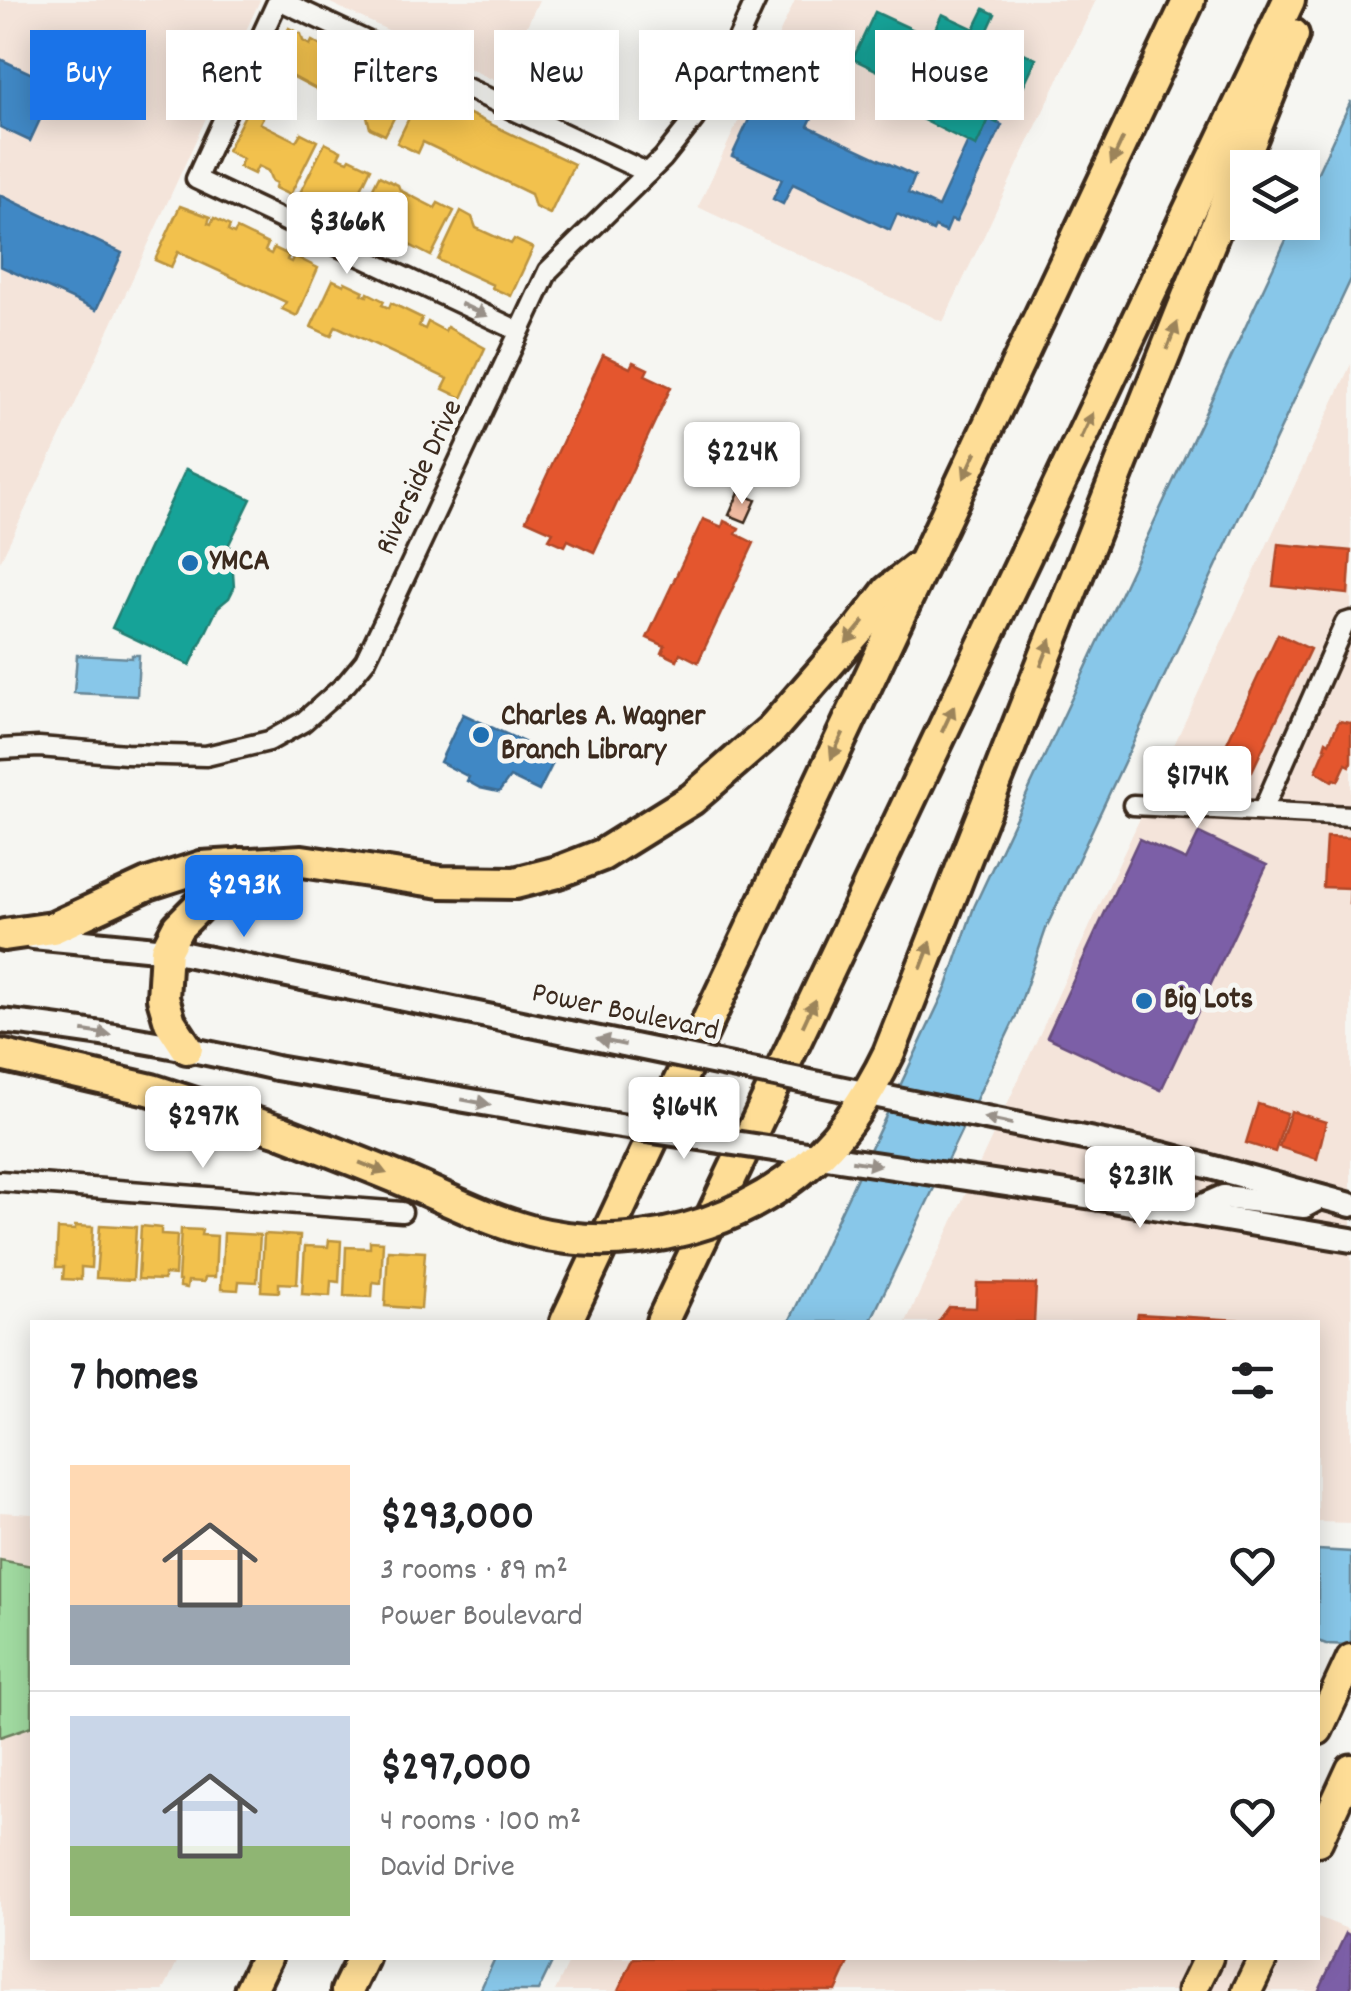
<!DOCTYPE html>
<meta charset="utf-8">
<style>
body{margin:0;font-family:Dekko,sans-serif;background:#f6f6f6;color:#202124;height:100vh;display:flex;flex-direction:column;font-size:38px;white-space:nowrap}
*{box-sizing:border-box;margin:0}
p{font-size:32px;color:#757577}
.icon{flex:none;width:55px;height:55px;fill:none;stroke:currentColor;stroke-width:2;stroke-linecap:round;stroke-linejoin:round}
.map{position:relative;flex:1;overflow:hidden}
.panel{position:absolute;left:30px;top:1320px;width:1290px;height:640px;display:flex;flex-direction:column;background:#fff;border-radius:0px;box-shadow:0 5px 25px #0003}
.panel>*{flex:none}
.banner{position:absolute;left:30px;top:30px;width:1292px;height:90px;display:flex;gap:20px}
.tools{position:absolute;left:1230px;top:150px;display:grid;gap:20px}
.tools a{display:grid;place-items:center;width:90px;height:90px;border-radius:0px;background:#fff;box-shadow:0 5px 25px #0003;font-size:50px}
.price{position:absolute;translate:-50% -85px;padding:0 22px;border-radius:10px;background:#fff;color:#222;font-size:32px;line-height:65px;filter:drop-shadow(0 2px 5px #0008)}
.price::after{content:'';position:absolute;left:50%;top:60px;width:30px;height:22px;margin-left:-15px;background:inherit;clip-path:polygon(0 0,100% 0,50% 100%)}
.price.selected{background:#1a73e8;color:#fff}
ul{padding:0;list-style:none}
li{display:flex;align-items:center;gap:30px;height:250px;padding:0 40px}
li+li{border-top:2px solid #e0e0e0}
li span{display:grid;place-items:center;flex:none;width:280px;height:200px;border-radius:0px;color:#555}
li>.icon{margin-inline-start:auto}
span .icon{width:120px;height:120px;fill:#fffc;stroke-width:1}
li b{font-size:42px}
h2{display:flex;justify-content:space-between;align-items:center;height:120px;padding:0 40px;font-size:42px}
.pill{padding:0 35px;border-radius:0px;background:#fff;box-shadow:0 5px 25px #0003;font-size:35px;line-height:90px}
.pill.selected{background:#1a73e8;color:#fff}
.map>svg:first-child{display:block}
.built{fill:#f4e4da}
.green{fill:#a1dba1;stroke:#6e8260;stroke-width:2.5}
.water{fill:#88c7e9;stroke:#698898;stroke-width:2.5}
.homes{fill:#f2c14e;stroke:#bb9440;stroke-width:2.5}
.shops{fill:#e4572e;stroke:#b14a29;stroke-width:2.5}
.offices{fill:#7b5ea7;stroke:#684e7e;stroke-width:2.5}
.schools{fill:#3f88c5;stroke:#3e6c93;stroke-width:2.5}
.public{fill:#17a398;stroke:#227f73;stroke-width:2.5}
.building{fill:#efbaa1;stroke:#3b2a1e;stroke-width:2.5}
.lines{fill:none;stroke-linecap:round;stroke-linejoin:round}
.street-casing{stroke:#3b2a1e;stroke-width:25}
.secondary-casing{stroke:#3b2a1e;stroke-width:30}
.primary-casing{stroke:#3b2a1e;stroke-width:35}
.highway-casing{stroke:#3b2a1e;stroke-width:38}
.street{stroke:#f6f6f2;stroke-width:18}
.secondary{stroke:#f6f6f2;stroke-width:22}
.primary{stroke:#fedd96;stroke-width:28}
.highway{stroke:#fedd96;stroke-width:30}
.secondary-bridge-casing{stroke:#3b2a1e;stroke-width:30;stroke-linecap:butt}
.highway-bridge-casing{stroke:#3b2a1e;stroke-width:38;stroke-linecap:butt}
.secondary-bridge{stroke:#f6f6f2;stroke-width:22}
.highway-bridge{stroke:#fedd96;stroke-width:30}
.oneway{fill:#9c845a}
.oneway2{fill:#989088}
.poi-dot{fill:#1f6fb2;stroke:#f6f6f2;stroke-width:4}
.labels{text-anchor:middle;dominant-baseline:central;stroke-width:10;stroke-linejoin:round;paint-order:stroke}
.street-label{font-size:30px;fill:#3b2a1e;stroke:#f6f6f2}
.poi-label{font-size:30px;font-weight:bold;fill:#3b2a1e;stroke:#f6f6f2;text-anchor:start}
</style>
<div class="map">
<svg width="1351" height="1991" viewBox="0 0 1351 1991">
<rect width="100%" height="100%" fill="#f6f6f2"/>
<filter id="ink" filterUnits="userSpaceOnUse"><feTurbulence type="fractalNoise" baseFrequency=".01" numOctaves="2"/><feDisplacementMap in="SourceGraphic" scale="20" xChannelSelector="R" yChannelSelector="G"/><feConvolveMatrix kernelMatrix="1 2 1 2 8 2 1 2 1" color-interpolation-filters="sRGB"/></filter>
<g filter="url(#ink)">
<!-- built -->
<g class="built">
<polygon points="0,0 260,0 66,424 0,562"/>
<polygon points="324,0 539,0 500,83"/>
<polygon points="795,0 1096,0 943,322 698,207"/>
<polygon points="1351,364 1351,1523 1318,1522 1318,1322 906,1322"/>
<polygon points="0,1512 32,1514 32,1958 179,1958 163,1991 0,1991"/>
<polygon points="1318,1917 1350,1930 1351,1928 1351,1991 555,1991 571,1958 1318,1958"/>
</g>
<!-- green -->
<polygon class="green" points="0,1560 32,1566 32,1726 0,1737"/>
<!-- water -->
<g class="water">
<polygon points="1351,101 1351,279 1047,926 1016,1016 870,1322 789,1322 947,986 974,907 1294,223 1302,222 1303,204"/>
<polygon points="77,655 132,658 132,655 139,655 137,696 74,693"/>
<polygon points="1318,1550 1351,1552 1351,1645 1326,1644 1318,1641"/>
<polygon points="495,1958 554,1958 538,1991 480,1991"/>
</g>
<!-- homes -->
<g class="homes">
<polygon points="289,28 301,34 303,41 310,45 312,41 323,47 325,43 340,51 338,58 342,59 346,52 360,59 359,63 376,72 374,76 385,82 389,74 411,85 385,135 370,128 367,116 286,73 279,87 262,79"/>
<polygon points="422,91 574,164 550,214 535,207 531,194 423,142 418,153 397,143"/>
<polygon points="248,109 263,117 260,123 296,141 301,133 317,141 290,195 275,188 276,183 272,181 268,171 258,166 254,174 239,167 243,159 227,151"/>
<polygon points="325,143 341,151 338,157 348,161 350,158 371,168 346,220 327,211 333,199 321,193 316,203 299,195"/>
<polygon points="379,176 398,185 400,190 435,208 438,203 454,211 431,256 402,241 400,235 396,233 393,238 357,220"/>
<polygon points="180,206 210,217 208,223 211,224 214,218 230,226 228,231 234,234 237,229 268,244 265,251 271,254 274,248 289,255 287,260 291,262 294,256 318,268 297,316 282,309 286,302 178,252 171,267 155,260"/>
<polygon points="461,211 472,217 476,228 511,244 514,239 533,248 511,296 492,288 493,285 438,260"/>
<polygon points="333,280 344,285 345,282 364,291 362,294 367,296 368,293 384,301 382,305 389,308 391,303 422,318 419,326 425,329 428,322 445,331 447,327 485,348 462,398 443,389 448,379 336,326 331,336 311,327"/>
<polygon points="100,1225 136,1227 133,1280 96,1278"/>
<polygon points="75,1226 93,1227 91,1268 81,1267 81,1280 63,1279 64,1267 56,1267 58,1229 75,1230"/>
<polygon points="141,1226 161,1228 161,1234 177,1235 175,1275 164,1274 164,1280 138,1279"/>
<polygon points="181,1229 202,1230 201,1235 217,1236 215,1277 205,1277 204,1282 188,1281 187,1288 180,1287 180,1281 178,1281"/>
<polygon points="224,1233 260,1235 257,1282 239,1281 238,1290 221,1289"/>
<polygon points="264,1234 300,1236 297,1284 279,1283 279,1292 261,1291"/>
<polygon points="329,1240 341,1241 339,1282 331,1281 330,1296 302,1294 305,1246 328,1247"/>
<polygon points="370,1241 383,1242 381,1283 373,1282 372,1297 344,1296 346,1247 370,1248"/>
<polygon points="388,1250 425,1252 421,1309 385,1306"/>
</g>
<!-- shops -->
<g class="shops">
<polygon points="603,355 630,368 633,362 648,369 645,375 671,387 594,552 568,540 565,546 549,539 553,532 526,520"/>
<polygon points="703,519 722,527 724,521 739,528 736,534 754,543 698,662 680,653 677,660 662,653 665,646 647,638"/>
<polygon points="1278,544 1351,551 1348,594 1273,586"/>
<polygon points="1278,634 1310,649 1242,792 1211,777"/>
<polygon points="1339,721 1351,723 1351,763 1350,766 1346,764 1338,781 1334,779 1332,781 1316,771 1326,748 1324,747 1326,741 1329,743"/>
<polygon points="1326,837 1351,838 1351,904 1349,904 1350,888 1323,887"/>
<polygon points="1258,1104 1287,1113 1275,1152 1246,1143"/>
<polygon points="1291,1111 1326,1122 1317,1159 1279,1147"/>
<polygon points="977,1283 1036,1284 1034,1322 938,1322 949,1307 976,1308"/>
<polygon points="1138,1314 1238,1320 1238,1322 1140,1322 1140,1320 1137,1319"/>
<polygon points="634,1958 851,1958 836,1991 618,1991"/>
</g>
<!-- offices -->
<g class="offices">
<polygon points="1199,833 1267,865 1161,1090 1047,1037 1139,839 1186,860"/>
<polygon points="1346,1933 1351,1936 1351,1991 1321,1991 1319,1990"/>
</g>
<!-- schools -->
<g class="schools">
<polygon points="0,59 56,85 30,141 0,127"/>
<polygon points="767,81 818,105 808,126 915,176 908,193 938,207 968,142 976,146 989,119 1002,125 956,222 951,220 946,232 935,227 933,231 897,214 890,230 793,184 783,204 773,199 782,179 732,156"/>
<polygon points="0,195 122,253 96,310 0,266"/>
<polygon points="463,714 556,757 539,791 510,777 499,792 480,788 467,781 469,777 440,762"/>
</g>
<!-- public -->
<g class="public">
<polygon points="984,9 995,14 986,34 1036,59 1010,114 1003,110 997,123 989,119 976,146 891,104 901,82 853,59 875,12 931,38 942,14 974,29"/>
<polygon points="186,469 251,499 228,546 243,553 233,573 234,588 229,598 218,607 190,665 112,628"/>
</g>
<!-- building -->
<polygon class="building" points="739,492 756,500 746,522 729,515"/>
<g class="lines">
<!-- street casing -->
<g class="street-casing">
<g id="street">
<polyline points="278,0 196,179 519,331"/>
<polyline points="279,0 648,173"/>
<polyline points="0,749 39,747 126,754 206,756 269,741 303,722 346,684 365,661 387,615 548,271 663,158 694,119 727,63 756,0"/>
<polyline points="1133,805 1351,816"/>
<polyline points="1263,810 1345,623 1351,621"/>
<polyline points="0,1181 402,1212"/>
</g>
</g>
<!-- secondary casing -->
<g class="secondary-casing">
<g id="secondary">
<polyline points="33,937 166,950 570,1033"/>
<path d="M0,1021C93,1030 185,1047 276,1068"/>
<polyline points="1162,1154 1351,1205"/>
<polyline points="1100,1198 1351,1240"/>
<polyline points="1189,1212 1223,1197 1304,1206 1315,1200"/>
</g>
</g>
<!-- primary casing -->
<g class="primary-casing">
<g id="primary">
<polyline points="1318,1730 1351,1659"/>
<polyline points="1318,1841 1351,1769"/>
<polyline points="1192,1991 1208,1958"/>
<polyline points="1247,1991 1263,1958"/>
</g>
</g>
<!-- highway casing -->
<g class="highway-casing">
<g id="highway">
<polyline points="1136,426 1293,35"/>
<polyline points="4,935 53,928 148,884 201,867 302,861 441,882 515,883 558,872 602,855 692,799 771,730 859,629 888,591 917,568"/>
<polyline points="187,1048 170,1022 163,998 166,950 178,927 241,864"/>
<polyline points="0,1055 152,1090 282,1132"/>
<polyline points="566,1322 1189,0"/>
<polyline points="662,1322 1289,0"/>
<polyline points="250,1991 266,1958"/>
<polyline points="347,1991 363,1958"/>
</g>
</g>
<!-- street -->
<use href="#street" class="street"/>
<!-- secondary -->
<use href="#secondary" class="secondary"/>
<!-- primary -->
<use href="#primary" class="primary"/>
<!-- highway -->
<use href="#highway" class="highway"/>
<!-- secondary-bridge casing -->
<g class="secondary-bridge-casing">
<g id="secondary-bridge">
<polyline points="570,1033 1162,1154"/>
<polyline points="276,1068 607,1124 1100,1198"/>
</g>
</g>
<!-- highway-bridge casing -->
<g class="highway-bridge-casing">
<path id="highway-bridge" d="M282,1132C325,1149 368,1165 410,1183C449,1200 489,1220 530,1231C645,1261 780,1216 850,1119C865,1098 878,1076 889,1053L1136,426"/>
</g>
<!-- secondary-bridge -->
<use href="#secondary-bridge" class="secondary-bridge"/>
<!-- highway-bridge -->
<use href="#highway-bridge" class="highway-bridge"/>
</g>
<!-- one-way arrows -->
<defs><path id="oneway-solid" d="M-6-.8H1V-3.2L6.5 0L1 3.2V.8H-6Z" transform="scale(2.5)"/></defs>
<g class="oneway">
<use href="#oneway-solid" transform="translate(1117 151) rotate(115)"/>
<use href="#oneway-solid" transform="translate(1172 336) rotate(-68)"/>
<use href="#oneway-solid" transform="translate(1087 426) rotate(-65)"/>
<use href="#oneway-solid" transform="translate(970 465) rotate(115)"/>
<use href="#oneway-solid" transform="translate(855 632) rotate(130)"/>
<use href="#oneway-solid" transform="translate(1046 653) rotate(-69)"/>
<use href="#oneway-solid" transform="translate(948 719) rotate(-65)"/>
<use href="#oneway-solid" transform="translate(837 746) rotate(115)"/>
<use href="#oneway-solid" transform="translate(926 955) rotate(-69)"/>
<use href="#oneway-solid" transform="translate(809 1013) rotate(-65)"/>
<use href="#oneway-solid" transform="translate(373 1168) rotate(22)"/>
</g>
<g class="oneway2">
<use href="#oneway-solid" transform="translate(474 310) rotate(25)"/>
<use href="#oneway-solid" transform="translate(97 1033) rotate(9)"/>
<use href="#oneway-solid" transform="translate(611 1042) rotate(-168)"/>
<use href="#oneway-solid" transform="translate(476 1102) rotate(10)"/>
<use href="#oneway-solid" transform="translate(998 1121) rotate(-168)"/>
<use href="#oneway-solid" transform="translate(866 1163) rotate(9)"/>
</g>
</g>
<!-- markers -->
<g class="poi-dot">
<circle cx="190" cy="563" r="10"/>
<circle cx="481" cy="735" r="10"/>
<circle cx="1144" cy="1001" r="10"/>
</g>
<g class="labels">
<!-- street labels -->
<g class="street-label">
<text transform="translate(421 478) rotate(-65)">Riverside Drive</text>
<text transform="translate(625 1014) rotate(12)">Power Boulevard</text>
</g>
<!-- poi labels -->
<g class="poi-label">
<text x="210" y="563">YMCA</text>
<text x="501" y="718">Charles A. Wagner<tspan x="501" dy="34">Branch Library</tspan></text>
<text x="1164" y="1001">Big Lots</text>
</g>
</g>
</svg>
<div class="tools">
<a><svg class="icon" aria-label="layers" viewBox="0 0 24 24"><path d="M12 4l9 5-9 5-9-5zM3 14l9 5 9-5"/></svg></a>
</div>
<b class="price" style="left:347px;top:277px">$366K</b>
<b class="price" style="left:742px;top:507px">$224K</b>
<b class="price" style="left:1197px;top:831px">$174K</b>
<b class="price selected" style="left:244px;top:940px">$293K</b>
<b class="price" style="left:684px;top:1162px">$164K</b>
<b class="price" style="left:203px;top:1171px">$297K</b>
<b class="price" style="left:1140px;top:1231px">$231K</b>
<div class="banner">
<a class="pill selected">Buy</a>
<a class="pill">Rent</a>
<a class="pill">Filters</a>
<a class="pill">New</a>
<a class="pill">Apartment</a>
<a class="pill">House</a>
</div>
<section class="panel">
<h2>7 homes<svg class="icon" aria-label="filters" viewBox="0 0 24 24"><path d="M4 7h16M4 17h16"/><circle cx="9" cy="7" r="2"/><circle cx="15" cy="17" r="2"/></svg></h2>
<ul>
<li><span style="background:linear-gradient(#ffd9b3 70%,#9aa5b1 0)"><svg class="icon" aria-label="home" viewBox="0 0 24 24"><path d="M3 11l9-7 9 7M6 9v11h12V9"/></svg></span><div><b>$293,000</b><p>3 rooms · 89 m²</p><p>Power Boulevard</p></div><svg class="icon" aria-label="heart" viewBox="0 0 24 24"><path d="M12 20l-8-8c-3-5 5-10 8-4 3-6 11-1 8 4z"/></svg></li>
<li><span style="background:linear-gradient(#c9d6e8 65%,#8fb573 0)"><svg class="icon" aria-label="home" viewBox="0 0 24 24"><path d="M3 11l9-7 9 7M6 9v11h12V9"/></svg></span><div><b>$297,000</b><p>4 rooms · 100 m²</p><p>David Drive</p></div><svg class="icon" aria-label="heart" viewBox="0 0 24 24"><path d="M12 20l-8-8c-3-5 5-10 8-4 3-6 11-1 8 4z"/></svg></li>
</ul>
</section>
</div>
